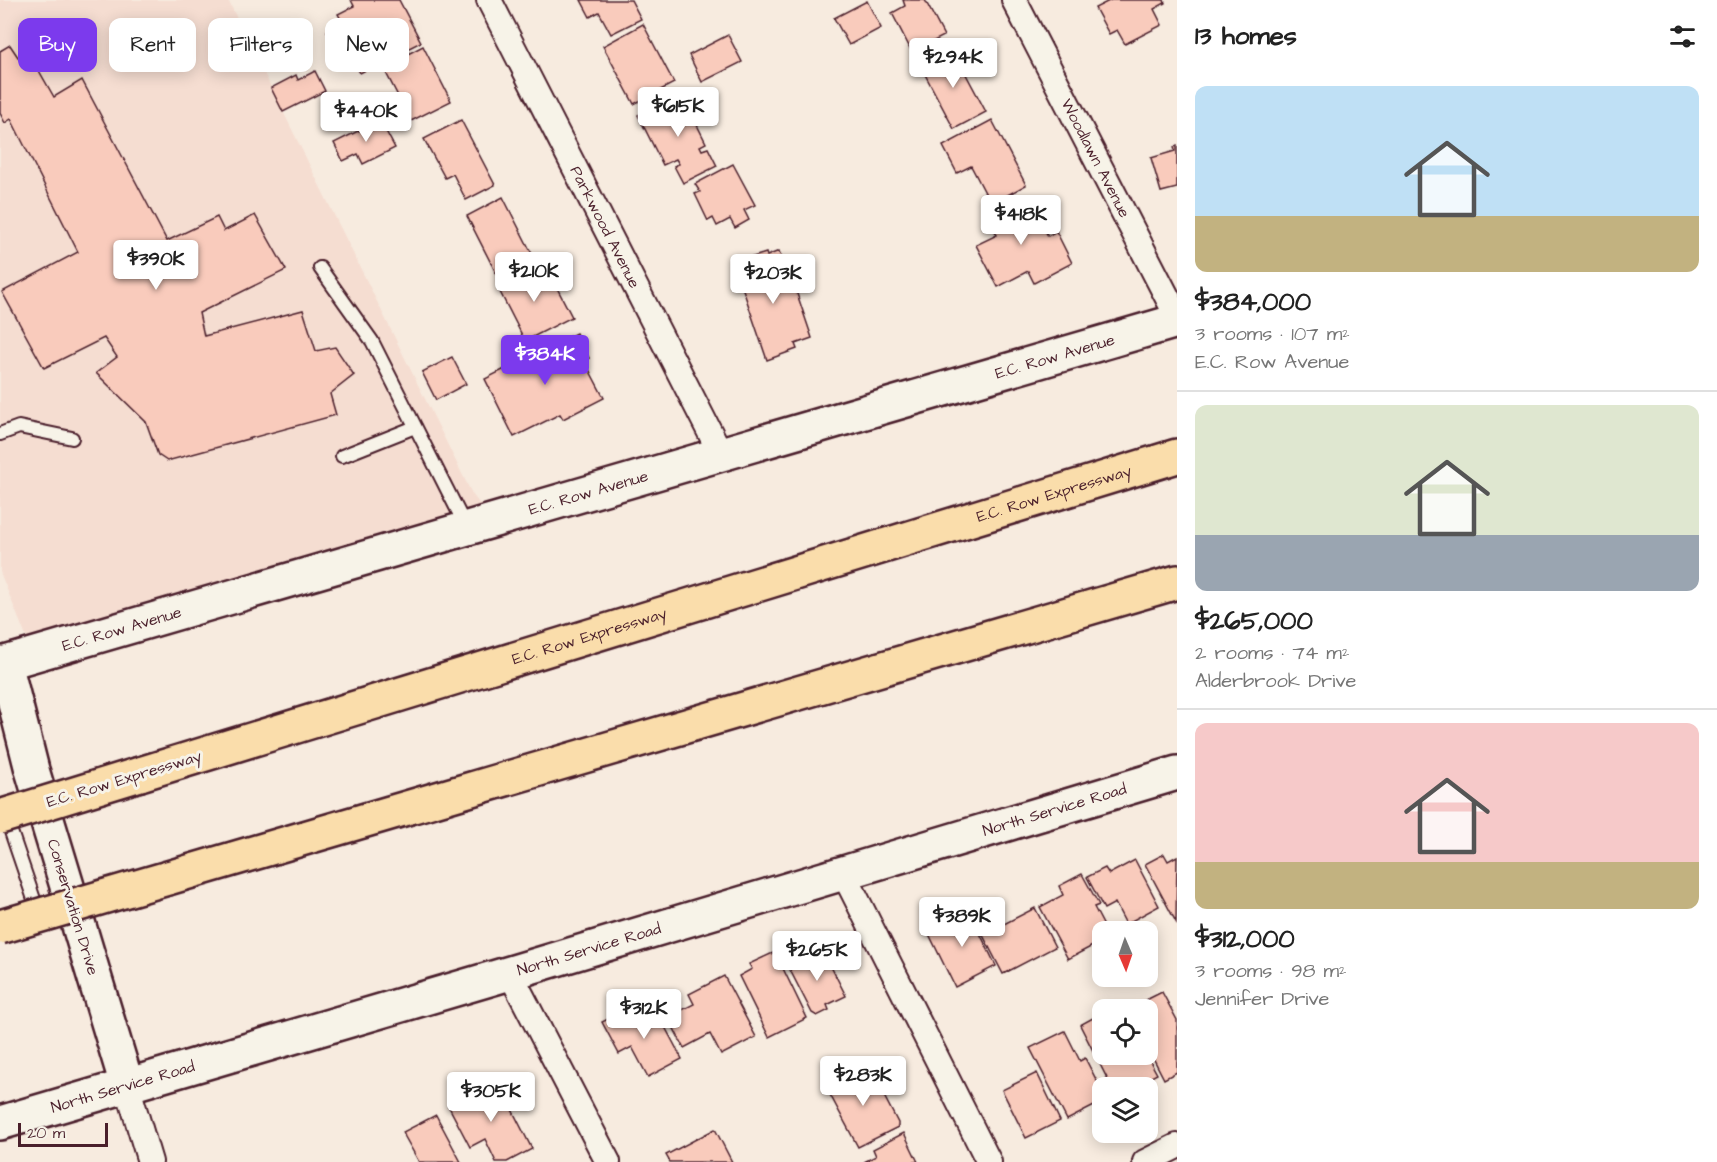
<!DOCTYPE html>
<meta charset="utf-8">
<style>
body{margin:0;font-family:"Architects Daughter",sans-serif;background:#f2f2f2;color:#222;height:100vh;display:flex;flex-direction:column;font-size:22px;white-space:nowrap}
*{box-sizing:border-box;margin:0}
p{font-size:20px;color:#767676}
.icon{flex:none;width:33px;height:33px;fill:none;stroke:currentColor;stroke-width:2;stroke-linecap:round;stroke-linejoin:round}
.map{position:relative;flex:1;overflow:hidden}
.drawer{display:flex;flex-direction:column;background:#fff;width:540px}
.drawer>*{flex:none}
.guide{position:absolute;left:18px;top:18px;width:570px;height:54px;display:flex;gap:12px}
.needle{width:39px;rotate:178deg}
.fabs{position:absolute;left:1092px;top:921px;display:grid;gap:12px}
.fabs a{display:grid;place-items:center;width:66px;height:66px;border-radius:12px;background:#fff;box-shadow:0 3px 15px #0003;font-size:30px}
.scale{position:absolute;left:18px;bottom:15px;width:90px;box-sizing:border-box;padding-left:6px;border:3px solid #4a1f2b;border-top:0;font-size:16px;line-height:21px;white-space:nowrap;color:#4a1f2b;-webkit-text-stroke:4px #f7f3e8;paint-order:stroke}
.price{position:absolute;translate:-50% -51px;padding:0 14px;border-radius:6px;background:#fff;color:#222;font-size:20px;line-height:39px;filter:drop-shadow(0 2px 3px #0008)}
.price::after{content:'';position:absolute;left:50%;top:36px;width:18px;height:14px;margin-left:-9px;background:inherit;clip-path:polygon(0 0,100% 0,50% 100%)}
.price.selected{background:#7c3aed;color:#fff}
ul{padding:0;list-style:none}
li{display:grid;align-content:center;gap:12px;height:318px;padding:0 18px}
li+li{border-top:2px solid #e0e0e0}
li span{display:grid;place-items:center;height:186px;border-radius:12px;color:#555}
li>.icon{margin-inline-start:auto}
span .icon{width:108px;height:108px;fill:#fffc;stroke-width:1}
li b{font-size:26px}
h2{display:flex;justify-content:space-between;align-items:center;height:72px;padding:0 18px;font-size:26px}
.tag{padding:0 21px;border-radius:12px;background:#fff;box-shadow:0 3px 15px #0003;font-size:21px;line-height:54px}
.tag.selected{background:#7c3aed;color:#fff}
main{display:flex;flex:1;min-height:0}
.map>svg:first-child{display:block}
.built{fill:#f5ddd1}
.building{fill:#f9cbbc;stroke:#4a1f2b;stroke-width:1.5}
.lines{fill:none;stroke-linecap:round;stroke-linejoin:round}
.lane-casing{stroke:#4a1f2b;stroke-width:16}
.street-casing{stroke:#4a1f2b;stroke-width:28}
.secondary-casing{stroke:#4a1f2b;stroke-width:38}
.highway-casing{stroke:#4a1f2b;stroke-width:38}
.lane{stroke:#f7f3e8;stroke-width:12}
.street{stroke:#f7f3e8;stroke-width:24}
.secondary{stroke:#f7f3e8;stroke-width:33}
.highway{stroke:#faddab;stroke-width:33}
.highway-bridge-casing{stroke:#4a1f2b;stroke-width:38;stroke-linecap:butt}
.highway-bridge{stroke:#faddab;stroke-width:33}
.labels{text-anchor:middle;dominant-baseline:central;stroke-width:6;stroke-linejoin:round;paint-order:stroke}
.street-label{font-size:16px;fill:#4a1f2b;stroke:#f7f3e8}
</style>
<main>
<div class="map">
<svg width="1177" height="1162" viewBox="0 0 1177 1162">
<rect width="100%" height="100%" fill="#f7ebdf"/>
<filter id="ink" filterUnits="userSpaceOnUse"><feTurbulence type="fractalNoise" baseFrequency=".0167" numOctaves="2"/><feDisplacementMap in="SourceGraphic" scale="12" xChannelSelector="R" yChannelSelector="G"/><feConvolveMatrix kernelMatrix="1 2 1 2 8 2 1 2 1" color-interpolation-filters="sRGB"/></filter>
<g filter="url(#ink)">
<!-- built -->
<polygon class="built" points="0,0 228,0 472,494 479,503 495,507 27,639 0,572"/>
<!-- building -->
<g class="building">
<polygon points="351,0 399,0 421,42 360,73 347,49 339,53 327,31 343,23 338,14 354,6"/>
<polygon points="581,0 631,0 641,19 611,34 599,12 590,17"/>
<polygon points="903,0 925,0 944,36 912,52 892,13 905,6"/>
<polygon points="1111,0 1164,0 1165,3 1154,9 1162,25 1125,44 1117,30 1109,34 1095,8"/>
<polygon points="867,1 881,28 849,45 834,18"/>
<polygon points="643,24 674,83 634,104 603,46"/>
<polygon points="728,35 742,62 702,82 689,55"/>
<polygon points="10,45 24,66 34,62 54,97 82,80 167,241 217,217 224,231 255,215 286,270 199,313 204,336 303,310 316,351 335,347 354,375 330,394 336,415 167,461 158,455 146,422 96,373 117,357 104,338 44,368 2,292 78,252 11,119 5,123 0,113 0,51"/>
<polygon points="423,46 451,101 411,121 383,67"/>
<polygon points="952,48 986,112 954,129 920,65"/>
<polygon points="315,71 325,91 283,112 271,88 296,75 298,80"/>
<polygon points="681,93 706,143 700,146 702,150 708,148 717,166 683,183 674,166 679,164 676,159 663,165 638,115"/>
<polygon points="380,120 395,148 363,164 358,154 343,161 334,143"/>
<polygon points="461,120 495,185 466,200 453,174 445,178 424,139"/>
<polygon points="992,120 1026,185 991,204 971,166 957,173 943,146"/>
<polygon points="1177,146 1177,188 1161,192 1151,158 1175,151 1174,147"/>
<polygon points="733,164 755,205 744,210 749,220 735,228 730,219 717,226 713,218 708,221 695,194 700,192 695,184"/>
<polygon points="503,197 533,256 497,275 467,216"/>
<polygon points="1022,197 1038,227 1042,225 1048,236 1056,231 1072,263 1034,283 1028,271 998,287 976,245 997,235 986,215"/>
<polygon points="779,251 784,265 772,269 777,284 792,279 812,338 795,344 797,349 767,360 734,263 766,253 767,256"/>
<polygon points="537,265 549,289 556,286 572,317 525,341 497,286"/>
<polygon points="576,333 589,358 584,360 604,398 563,419 560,414 514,437 485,379"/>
<polygon points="452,357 466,384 436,400 422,372"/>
<polygon points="1164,854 1168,861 1177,856 1176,922 1145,864"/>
<polygon points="1135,860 1159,906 1126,924 1115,903 1104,909 1087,877 1105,868 1109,874"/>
<polygon points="1082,874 1099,905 1094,907 1107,932 1102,932 1102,941 1068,959 1040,907 1063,895 1059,886"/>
<polygon points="992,899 1004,924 1035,908 1055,947 1003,974 970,910"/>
<polygon points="966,905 996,966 955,987 929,934 946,925 951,924 947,914"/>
<polygon points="822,949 846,996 827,1005 829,1010 817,1016 812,1013 788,966"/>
<polygon points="775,952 807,1018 769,1037 739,976 752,969 749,964"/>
<polygon points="724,976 756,1037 721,1055 710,1034 684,1048 668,1017 694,1004 689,994"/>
<polygon points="1162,992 1177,1020 1177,1072 1164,1079 1148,1048 1148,1010 1128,1009"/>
<polygon points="656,1010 682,1059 648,1077 632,1047 619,1054 602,1022 620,1013 625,1019 641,1011 644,1016"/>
<polygon points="1102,1013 1102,1054 1146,1054 1157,1074 1131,1088 1112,1088 1080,1025"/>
<polygon points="1065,1031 1080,1061 1085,1058 1102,1091 1102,1102 1067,1120 1030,1048"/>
<polygon points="869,1067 898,1123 898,1127 858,1147 827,1089"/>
<polygon points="1037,1073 1060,1121 1026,1138 1002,1090"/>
<polygon points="497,1080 532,1149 507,1162 496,1162 485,1139 470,1147 448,1105"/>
<polygon points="436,1115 461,1162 419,1162 405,1137 403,1132"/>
<polygon points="715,1129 732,1162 670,1162 666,1155"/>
<polygon points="904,1133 918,1162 864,1162 876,1156 873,1149"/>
</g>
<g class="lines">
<!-- lane casing -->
<g class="lane-casing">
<g id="lane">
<polyline points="320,268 372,341 466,527"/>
<polyline points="0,434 19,427 72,438"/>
<polyline points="342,456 415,427"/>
<polyline points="6,817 39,914"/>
</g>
</g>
<!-- street casing -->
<g class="street-casing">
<g id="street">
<path id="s1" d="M489,0L721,454"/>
<path id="s2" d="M1014,0L1177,316"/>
<polyline points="843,872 989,1162"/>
<polyline points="510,973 608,1162"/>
<polyline points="127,1085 150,1162"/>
<polyline points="1145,1162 1177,1146"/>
</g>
</g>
<!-- secondary casing -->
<g class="secondary-casing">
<g id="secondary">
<path id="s3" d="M127,1085L32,770L5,663L1177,321"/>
<path id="s4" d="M0,1123L510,973L1177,773"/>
</g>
</g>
<!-- highway casing -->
<g class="highway-casing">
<g id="highway">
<path id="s5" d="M140,774L1177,456"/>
<polyline points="168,878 1177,582"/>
</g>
</g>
<!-- lane -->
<use href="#lane" class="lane"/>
<!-- street -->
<use href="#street" class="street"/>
<!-- secondary -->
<use href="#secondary" class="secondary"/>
<!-- highway -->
<use href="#highway" class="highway"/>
<!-- highway-bridge casing -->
<g class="highway-bridge-casing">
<g id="highway-bridge">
<polyline points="0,817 140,774"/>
<polyline points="0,927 168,878"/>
</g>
</g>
<!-- highway-bridge -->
<use href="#highway-bridge" class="highway-bridge"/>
</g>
</g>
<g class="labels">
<!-- street labels -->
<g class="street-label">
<text stroke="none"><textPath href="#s2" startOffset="178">Woodlawn Avenue</textPath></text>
<text stroke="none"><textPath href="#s1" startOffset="255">Parkwood Avenue</textPath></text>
<text stroke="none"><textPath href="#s3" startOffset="1533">E.C. Row Avenue</textPath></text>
<text stroke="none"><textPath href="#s3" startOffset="1047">E.C. Row Avenue</textPath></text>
<text stroke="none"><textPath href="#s5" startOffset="956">E.C. Row Expressway</textPath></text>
<text stroke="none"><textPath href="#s3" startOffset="561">E.C. Row Avenue</textPath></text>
<text stroke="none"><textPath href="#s5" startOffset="470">E.C. Row Expressway</textPath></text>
<text transform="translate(124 779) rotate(-17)">E.C. Row Expressway</text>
<text stroke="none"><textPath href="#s4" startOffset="1100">North Service Road</textPath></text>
<text transform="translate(73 907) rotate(73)">Conservation Drive</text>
<text stroke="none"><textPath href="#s4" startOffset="614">North Service Road</textPath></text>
<text stroke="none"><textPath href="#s4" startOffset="128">North Service Road</textPath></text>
</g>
</g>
</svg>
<div class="fabs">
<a><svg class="needle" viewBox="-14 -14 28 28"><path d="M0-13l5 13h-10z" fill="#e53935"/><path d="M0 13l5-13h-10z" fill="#767676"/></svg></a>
<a><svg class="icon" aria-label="locate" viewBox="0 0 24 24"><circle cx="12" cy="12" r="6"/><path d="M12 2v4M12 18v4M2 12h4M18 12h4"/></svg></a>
<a><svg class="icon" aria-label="layers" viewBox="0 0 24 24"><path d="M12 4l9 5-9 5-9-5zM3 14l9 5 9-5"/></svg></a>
</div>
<div class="scale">20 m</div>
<b class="price" style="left:953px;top:89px">$294K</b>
<b class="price" style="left:678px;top:138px">$615K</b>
<b class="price" style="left:366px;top:143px">$440K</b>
<b class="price" style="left:1021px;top:246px">$418K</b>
<b class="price" style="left:156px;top:291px">$390K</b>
<b class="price" style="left:534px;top:303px">$210K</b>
<b class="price" style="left:773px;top:305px">$203K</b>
<b class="price selected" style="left:545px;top:386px">$384K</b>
<b class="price" style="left:962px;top:948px">$389K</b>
<b class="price" style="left:817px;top:982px">$265K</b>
<b class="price" style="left:644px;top:1040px">$312K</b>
<b class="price" style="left:863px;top:1107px">$283K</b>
<b class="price" style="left:491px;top:1123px">$305K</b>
<div class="guide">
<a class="tag selected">Buy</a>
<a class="tag">Rent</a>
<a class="tag">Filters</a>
<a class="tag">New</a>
</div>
</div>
<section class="drawer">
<h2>13 homes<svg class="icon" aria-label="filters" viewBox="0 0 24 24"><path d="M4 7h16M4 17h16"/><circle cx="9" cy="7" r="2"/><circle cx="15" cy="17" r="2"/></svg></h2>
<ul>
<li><span style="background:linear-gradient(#bfe0f5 70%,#c2b280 0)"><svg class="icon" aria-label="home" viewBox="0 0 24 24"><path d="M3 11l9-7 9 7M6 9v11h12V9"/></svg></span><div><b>$384,000</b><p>3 rooms · 107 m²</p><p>E.C. Row Avenue</p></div></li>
<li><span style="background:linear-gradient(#dfe7d0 70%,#9aa5b1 0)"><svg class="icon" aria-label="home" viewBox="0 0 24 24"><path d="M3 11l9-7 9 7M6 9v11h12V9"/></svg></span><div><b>$265,000</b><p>2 rooms · 74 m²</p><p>Alderbrook Drive</p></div></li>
<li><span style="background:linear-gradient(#f6c9c9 75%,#c2b280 0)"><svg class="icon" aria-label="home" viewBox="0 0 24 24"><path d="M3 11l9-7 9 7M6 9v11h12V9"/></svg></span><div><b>$312,000</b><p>3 rooms · 98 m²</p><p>Jennifer Drive</p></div></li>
</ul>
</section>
</main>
